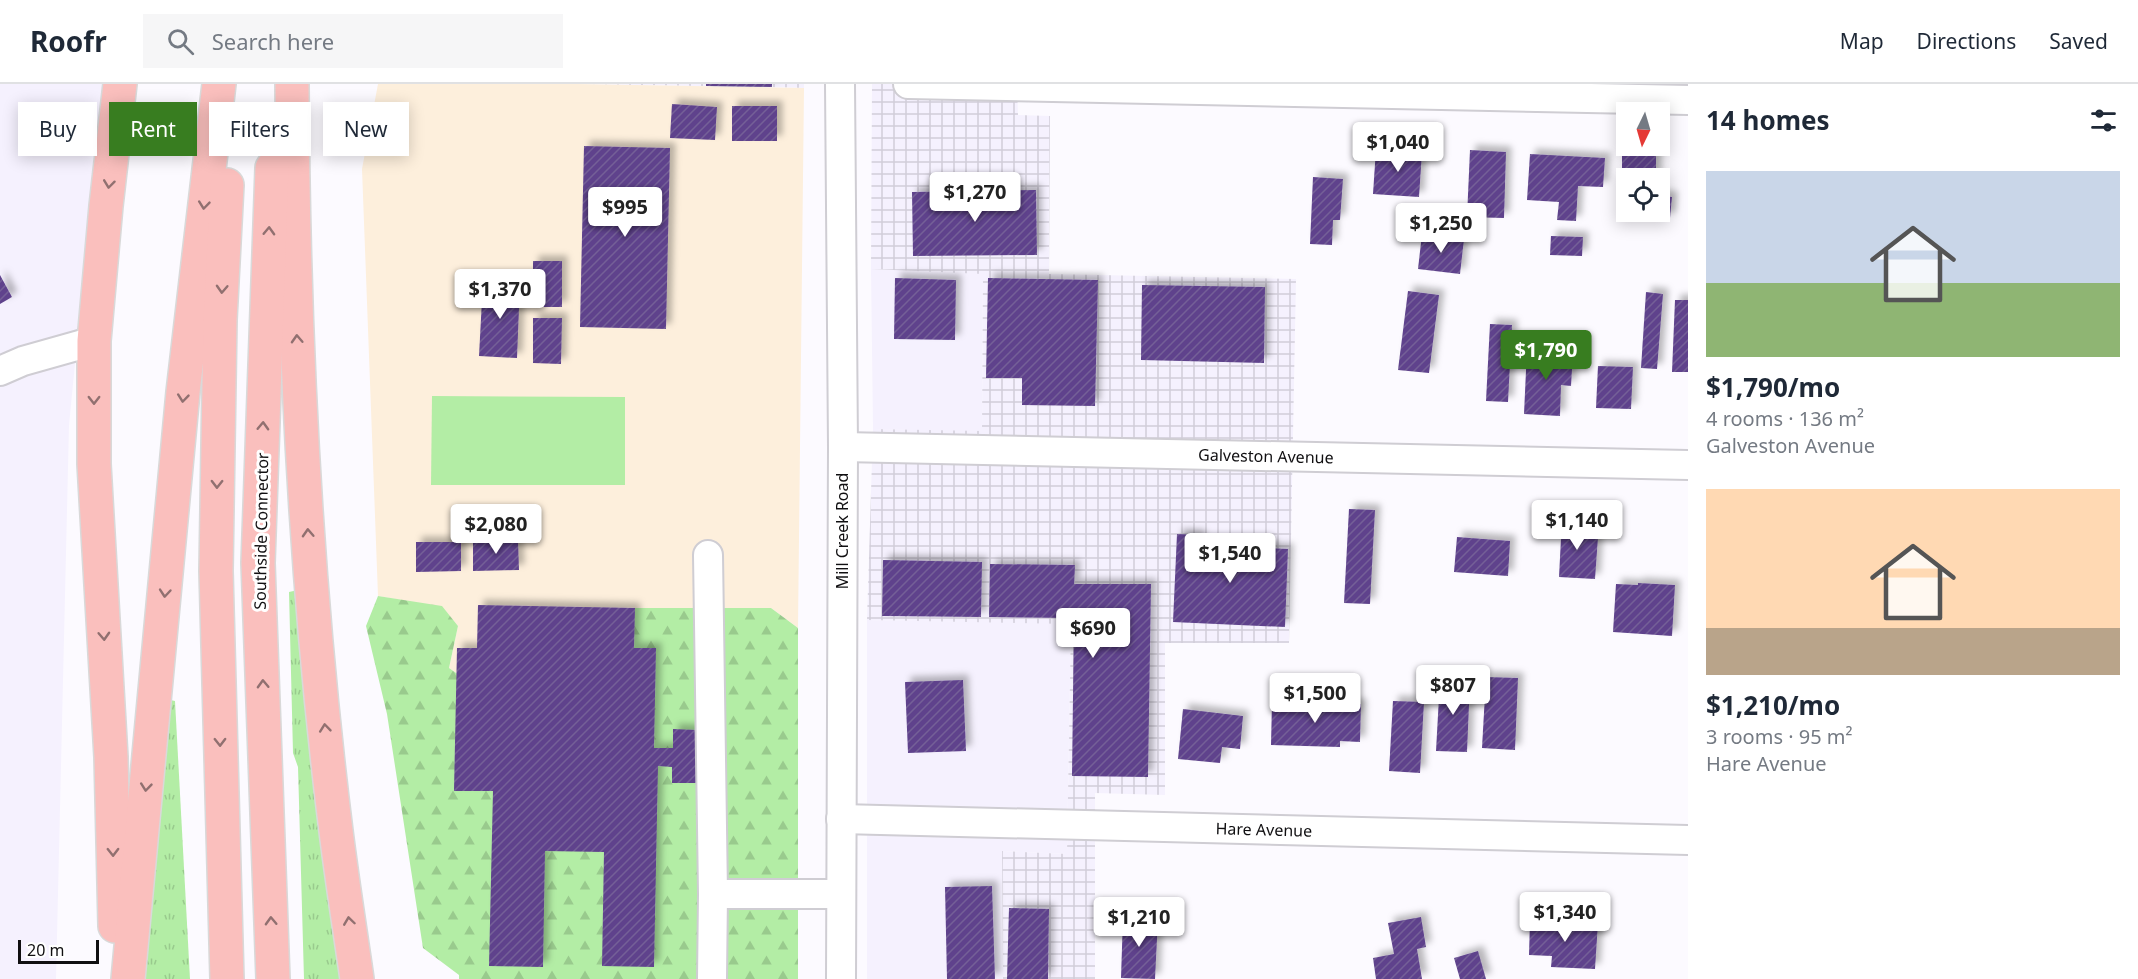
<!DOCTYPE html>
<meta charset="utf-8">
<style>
body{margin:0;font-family:"Noto Sans",sans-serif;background:#f6f6f7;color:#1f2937;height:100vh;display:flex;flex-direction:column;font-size:22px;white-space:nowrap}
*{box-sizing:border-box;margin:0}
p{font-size:20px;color:#747a83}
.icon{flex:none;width:33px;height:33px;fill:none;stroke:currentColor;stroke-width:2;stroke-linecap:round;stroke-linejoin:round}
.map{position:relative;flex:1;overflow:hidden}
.details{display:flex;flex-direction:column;background:#fff;width:450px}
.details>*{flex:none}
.banner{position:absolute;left:18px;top:18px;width:570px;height:54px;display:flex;gap:12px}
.needle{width:39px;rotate:185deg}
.tools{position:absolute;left:1616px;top:18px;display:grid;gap:12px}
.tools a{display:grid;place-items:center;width:54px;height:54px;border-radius:0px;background:#fff;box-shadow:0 3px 15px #0003;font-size:30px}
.scale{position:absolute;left:18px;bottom:15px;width:81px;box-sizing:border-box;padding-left:6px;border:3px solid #100f11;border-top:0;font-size:16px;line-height:21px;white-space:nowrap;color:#100f11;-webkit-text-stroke:4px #fff;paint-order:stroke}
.price{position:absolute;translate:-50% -51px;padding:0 14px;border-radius:6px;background:#fff;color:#222;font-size:20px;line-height:39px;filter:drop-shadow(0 2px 3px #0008)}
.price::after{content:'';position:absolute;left:50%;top:36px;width:18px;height:14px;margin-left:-9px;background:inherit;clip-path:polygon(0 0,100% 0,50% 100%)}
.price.current{background:#387d20;color:#fff}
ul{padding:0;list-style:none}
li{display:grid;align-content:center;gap:12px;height:318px;padding:0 18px}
li span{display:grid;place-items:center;height:186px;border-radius:0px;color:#555}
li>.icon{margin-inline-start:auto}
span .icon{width:108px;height:108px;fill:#fffc;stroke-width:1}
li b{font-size:26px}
h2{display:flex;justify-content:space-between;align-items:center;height:72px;padding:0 18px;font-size:26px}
.tag{padding:0 21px;border-radius:0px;background:#fff;box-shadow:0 3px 15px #0003;font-size:21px;line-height:54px}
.tag.current{background:#387d20;color:#fff}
header{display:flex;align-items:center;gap:36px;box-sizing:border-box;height:84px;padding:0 30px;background:#fff;border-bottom:2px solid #e0e1e3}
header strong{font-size:28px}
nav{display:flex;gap:33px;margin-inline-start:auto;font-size:21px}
.search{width:420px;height:54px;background:#f6f6f7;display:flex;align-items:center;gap:15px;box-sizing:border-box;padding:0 21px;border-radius:0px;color:#747a83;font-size:22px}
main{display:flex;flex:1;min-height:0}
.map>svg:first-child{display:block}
.built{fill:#f5f1fe}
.industrial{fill:url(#industrial-grid)}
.education{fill:#fdefdc}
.grass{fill:url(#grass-tufts)}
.forest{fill:url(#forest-firs)}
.green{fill:#b3eda5}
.building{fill:url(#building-hatch);filter:url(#shadow)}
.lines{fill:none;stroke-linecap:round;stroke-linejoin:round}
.minor-casing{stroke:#cfcdd3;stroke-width:32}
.highway-casing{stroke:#d9d9d9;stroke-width:36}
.minor{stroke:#fff;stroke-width:28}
.highway{stroke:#fabfbd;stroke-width:33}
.oneway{stroke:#917070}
.labels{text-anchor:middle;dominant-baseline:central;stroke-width:6;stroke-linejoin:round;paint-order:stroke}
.street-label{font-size:16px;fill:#100f11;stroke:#fff}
</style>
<header>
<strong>Roofr</strong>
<div class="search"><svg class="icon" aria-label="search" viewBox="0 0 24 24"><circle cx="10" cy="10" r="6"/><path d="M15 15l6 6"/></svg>Search here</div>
<nav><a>Map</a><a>Directions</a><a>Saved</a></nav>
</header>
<main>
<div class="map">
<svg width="1688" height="895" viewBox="0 0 1688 895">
<defs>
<pattern id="industrial-grid" width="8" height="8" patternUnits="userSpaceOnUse" patternTransform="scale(1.5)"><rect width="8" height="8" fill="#f5f1fe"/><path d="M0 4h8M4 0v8" fill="none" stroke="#d1cdd9"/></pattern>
<pattern id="grass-tufts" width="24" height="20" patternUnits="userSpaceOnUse" patternTransform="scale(1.5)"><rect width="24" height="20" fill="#b3eda5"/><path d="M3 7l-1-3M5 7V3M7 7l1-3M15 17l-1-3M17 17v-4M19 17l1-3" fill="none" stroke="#99ca8d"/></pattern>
<pattern id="forest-firs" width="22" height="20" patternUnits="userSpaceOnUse" patternTransform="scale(1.5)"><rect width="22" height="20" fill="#b3eda5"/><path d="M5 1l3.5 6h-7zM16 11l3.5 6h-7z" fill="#99ca8d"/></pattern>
<pattern id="building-hatch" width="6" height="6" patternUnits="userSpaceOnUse" patternTransform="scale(1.5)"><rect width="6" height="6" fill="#5e428c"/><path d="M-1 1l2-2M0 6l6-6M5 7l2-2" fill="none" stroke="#745f97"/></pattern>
<filter id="shadow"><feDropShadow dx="5.5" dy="-5.5" stdDeviation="3" flood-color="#0004"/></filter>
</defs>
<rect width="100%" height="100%" fill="#fcfaff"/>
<!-- built -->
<g class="built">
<polygon points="0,0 112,0 87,157 69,341 56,895 0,895"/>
<polygon points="871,185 983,189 982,348 873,345"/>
<polygon points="867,536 1071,539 1067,770 1002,767 1003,895 867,895"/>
</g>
<!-- industrial -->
<g class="industrial">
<polygon points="577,0 804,0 804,4 772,3"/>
<polygon points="872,0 1017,0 1018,31 1050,32 1049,190 1296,195 1289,559 1165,559 1165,711 1095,709 1095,895 1003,895 1002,767 1067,770 1071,540 867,536 873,345 982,347 983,190 871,185"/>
</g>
<!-- education -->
<polygon class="education" points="378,0 577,0 804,4 798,544 771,524 479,605 449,584 458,542 442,523 378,512 362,85"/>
<!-- grass -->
<g class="grass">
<polygon points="298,506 345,895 304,895 298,683 293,669 289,508"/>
<polygon points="166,615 175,617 190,895 144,895"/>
</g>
<!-- forest -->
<polygon class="forest" points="378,512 442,522 458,542 449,584 479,605 593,524 771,524 798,544 798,895 459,895 459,891 423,864 387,630 366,542"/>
<!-- green -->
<polygon class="green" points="432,312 625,313 625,401 431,401"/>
<!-- building -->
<g class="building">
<polygon points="706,0 772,0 772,3 706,2"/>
<polygon points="672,20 717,23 715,56 670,54"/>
<rect x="732" y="22" width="45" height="35"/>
<polygon points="584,62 670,64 666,245 580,243"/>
<polygon points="1376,65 1422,68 1419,113 1373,110"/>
<polygon points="1470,66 1506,68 1504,134 1467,133"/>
<polygon points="1530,70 1605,74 1603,103 1578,102 1576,137 1557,136 1559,118 1527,116"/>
<polygon points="1656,70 1656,94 1626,94 1626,110 1622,110 1622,71"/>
<polygon points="1313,93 1343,95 1340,136 1333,136 1332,161 1310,160"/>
<polygon points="1036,106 1037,171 913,172 912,108"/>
<polygon points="1659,111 1672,113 1670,134 1654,133 1655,128 1659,128"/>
<polygon points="1422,150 1464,155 1460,190 1418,185"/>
<polygon points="1551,152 1583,153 1582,172 1550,171"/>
<rect x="533" y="177" width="29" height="46"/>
<polygon points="0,191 12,213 0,220"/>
<polygon points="895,194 956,196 955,256 894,255"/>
<polygon points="988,194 1098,196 1095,322 1022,321 1022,294 986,294"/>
<polygon points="483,197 520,199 517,274 479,272"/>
<polygon points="1142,201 1265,203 1264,279 1141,276"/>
<polygon points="1408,207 1439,211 1429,289 1398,286"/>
<polygon points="1646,208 1663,210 1657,285 1641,284"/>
<polygon points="1675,216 1688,216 1688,288 1672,288"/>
<polygon points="533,234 562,234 561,280 533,279"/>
<polygon points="1490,240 1512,241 1508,318 1486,317"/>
<polygon points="1527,265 1573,268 1571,302 1561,301 1560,332 1524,330"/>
<polygon points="1598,282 1633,283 1631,325 1596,324"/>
<polygon points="1349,425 1375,426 1370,520 1344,519"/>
<polygon points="1562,435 1587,436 1586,452 1598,453 1595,495 1559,493"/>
<polygon points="1177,450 1200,451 1200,461 1288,465 1285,543 1173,538"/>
<polygon points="1457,453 1510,457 1508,492 1454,488"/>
<polygon points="473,456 518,456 519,486 473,487"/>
<polygon points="416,458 461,458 461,487 416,488"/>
<polygon points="883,476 982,478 981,533 882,532"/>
<polygon points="990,480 1075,481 1074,500 1151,500 1148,693 1072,692 1074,534 989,533"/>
<polygon points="1638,499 1675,501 1672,552 1613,548 1616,500 1638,501"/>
<polygon points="478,521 635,524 634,564 656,564 654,664 673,664 673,645 698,646 697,699 672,699 672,683 658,682 654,883 602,882 604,768 545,767 543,883 489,882 493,707 454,707 457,564 477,564"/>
<polygon points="1486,593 1518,594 1515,666 1482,664"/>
<polygon points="1440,595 1470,597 1467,668 1436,667"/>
<polygon points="963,596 966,667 908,669 905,598"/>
<polygon points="1393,617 1424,618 1420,689 1389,687"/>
<polygon points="1272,618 1361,620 1360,658 1340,657 1340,663 1271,661"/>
<polygon points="1183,625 1243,632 1240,665 1222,663 1220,679 1178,675"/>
<polygon points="992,802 995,895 947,895 945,803"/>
<polygon points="1009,824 1049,825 1048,895 1007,895"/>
<polygon points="1123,833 1158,835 1155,895 1121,894"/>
<polygon points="1421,833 1426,863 1417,865 1422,895 1376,895 1373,874 1394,870 1388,839"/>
<polygon points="1530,836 1598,839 1595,885 1551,883 1552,872 1529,871"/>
<polygon points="1478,867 1486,895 1460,895 1454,874"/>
</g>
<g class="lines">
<!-- minor casing -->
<g class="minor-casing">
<g id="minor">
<polyline points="840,0 843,363 841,895"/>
<polyline points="908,0 1688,16"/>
<polyline points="0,287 23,277 94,257"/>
<path id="s1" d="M843,363L1688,381"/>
<polyline points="708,471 713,810"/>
<path id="s2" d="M841,735L1688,756"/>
<polyline points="712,895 713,810 841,810"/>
</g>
</g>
<!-- highway casing -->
<g class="highway-casing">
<g id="highway">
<path d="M292,0C293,249 305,499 336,747C342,796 350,846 357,895"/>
<polyline points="272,84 258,479 273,895"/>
<polyline points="115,842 111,673 94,380 94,257 106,122 120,0"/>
<polyline points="128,895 183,308 219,0"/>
<polyline points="227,895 216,487 220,236 227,101"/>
</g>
</g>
<!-- minor -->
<use href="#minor" class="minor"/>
<!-- highway -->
<use href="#highway" class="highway"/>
</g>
<!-- one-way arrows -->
<defs><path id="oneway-chevron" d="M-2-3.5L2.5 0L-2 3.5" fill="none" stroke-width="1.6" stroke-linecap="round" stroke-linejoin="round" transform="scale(1.5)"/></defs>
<g class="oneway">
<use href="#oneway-chevron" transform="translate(109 100) rotate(97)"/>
<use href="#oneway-chevron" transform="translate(204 121) rotate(96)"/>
<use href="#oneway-chevron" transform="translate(269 147) rotate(-88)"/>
<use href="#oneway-chevron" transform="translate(222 205) rotate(93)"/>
<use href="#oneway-chevron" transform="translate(297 255) rotate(-93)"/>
<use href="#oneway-chevron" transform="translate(183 314) rotate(96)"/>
<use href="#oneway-chevron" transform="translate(94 316) rotate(90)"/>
<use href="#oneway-chevron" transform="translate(263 342) rotate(-88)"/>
<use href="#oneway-chevron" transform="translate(217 400) rotate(91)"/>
<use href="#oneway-chevron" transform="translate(308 449) rotate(-93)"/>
<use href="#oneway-chevron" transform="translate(165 509) rotate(95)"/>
<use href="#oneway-chevron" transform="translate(104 552) rotate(87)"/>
<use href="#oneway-chevron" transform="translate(263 600) rotate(-92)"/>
<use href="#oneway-chevron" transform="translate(325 644) rotate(-96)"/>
<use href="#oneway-chevron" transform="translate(220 658) rotate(89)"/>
<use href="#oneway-chevron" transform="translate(146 703) rotate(96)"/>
<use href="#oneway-chevron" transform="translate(113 768) rotate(89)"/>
<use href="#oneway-chevron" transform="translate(271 837) rotate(-92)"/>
<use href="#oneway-chevron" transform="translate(349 837) rotate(-98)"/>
</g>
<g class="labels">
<!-- street labels -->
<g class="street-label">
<text stroke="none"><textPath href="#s1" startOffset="423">Galveston Avenue</textPath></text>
<text transform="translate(261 447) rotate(-89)">Southside Connector</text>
<text transform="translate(842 447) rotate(-90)">Mill Creek Road</text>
<text stroke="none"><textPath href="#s2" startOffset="423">Hare Avenue</textPath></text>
</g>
</g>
</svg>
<div class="tools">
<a><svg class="needle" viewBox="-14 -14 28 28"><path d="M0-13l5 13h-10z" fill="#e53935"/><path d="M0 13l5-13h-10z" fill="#747a83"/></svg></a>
<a><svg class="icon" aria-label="locate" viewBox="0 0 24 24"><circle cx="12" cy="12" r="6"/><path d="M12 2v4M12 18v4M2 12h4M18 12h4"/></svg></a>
</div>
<div class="scale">20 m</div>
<b class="price" style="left:1398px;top:89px">$1,040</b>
<b class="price" style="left:975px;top:139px">$1,270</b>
<b class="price" style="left:625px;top:154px">$995</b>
<b class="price" style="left:1441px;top:170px">$1,250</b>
<b class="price" style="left:500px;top:236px">$1,370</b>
<b class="price current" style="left:1546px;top:297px">$1,790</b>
<b class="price" style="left:1577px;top:467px">$1,140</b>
<b class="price" style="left:496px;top:471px">$2,080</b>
<b class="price" style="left:1230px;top:500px">$1,540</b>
<b class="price" style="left:1093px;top:575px">$690</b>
<b class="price" style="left:1453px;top:632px">$807</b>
<b class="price" style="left:1315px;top:640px">$1,500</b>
<b class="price" style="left:1565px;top:859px">$1,340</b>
<b class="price" style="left:1139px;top:864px">$1,210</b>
<div class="banner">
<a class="tag">Buy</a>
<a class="tag current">Rent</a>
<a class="tag">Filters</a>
<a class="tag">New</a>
</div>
</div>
<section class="details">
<h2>14 homes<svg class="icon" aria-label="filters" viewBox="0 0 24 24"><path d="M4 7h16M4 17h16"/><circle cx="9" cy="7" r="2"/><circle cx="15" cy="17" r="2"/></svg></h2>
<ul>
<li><span style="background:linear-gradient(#c9d6e8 60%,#8fb573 0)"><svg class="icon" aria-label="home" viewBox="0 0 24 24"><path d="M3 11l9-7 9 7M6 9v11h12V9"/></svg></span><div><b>$1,790/mo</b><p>4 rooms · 136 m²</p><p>Galveston Avenue</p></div></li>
<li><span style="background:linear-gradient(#ffd9b3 75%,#b9a48a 0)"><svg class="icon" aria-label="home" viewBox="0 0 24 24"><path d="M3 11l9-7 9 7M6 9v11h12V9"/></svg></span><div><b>$1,210/mo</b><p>3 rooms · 95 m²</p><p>Hare Avenue</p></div></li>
</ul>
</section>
</main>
